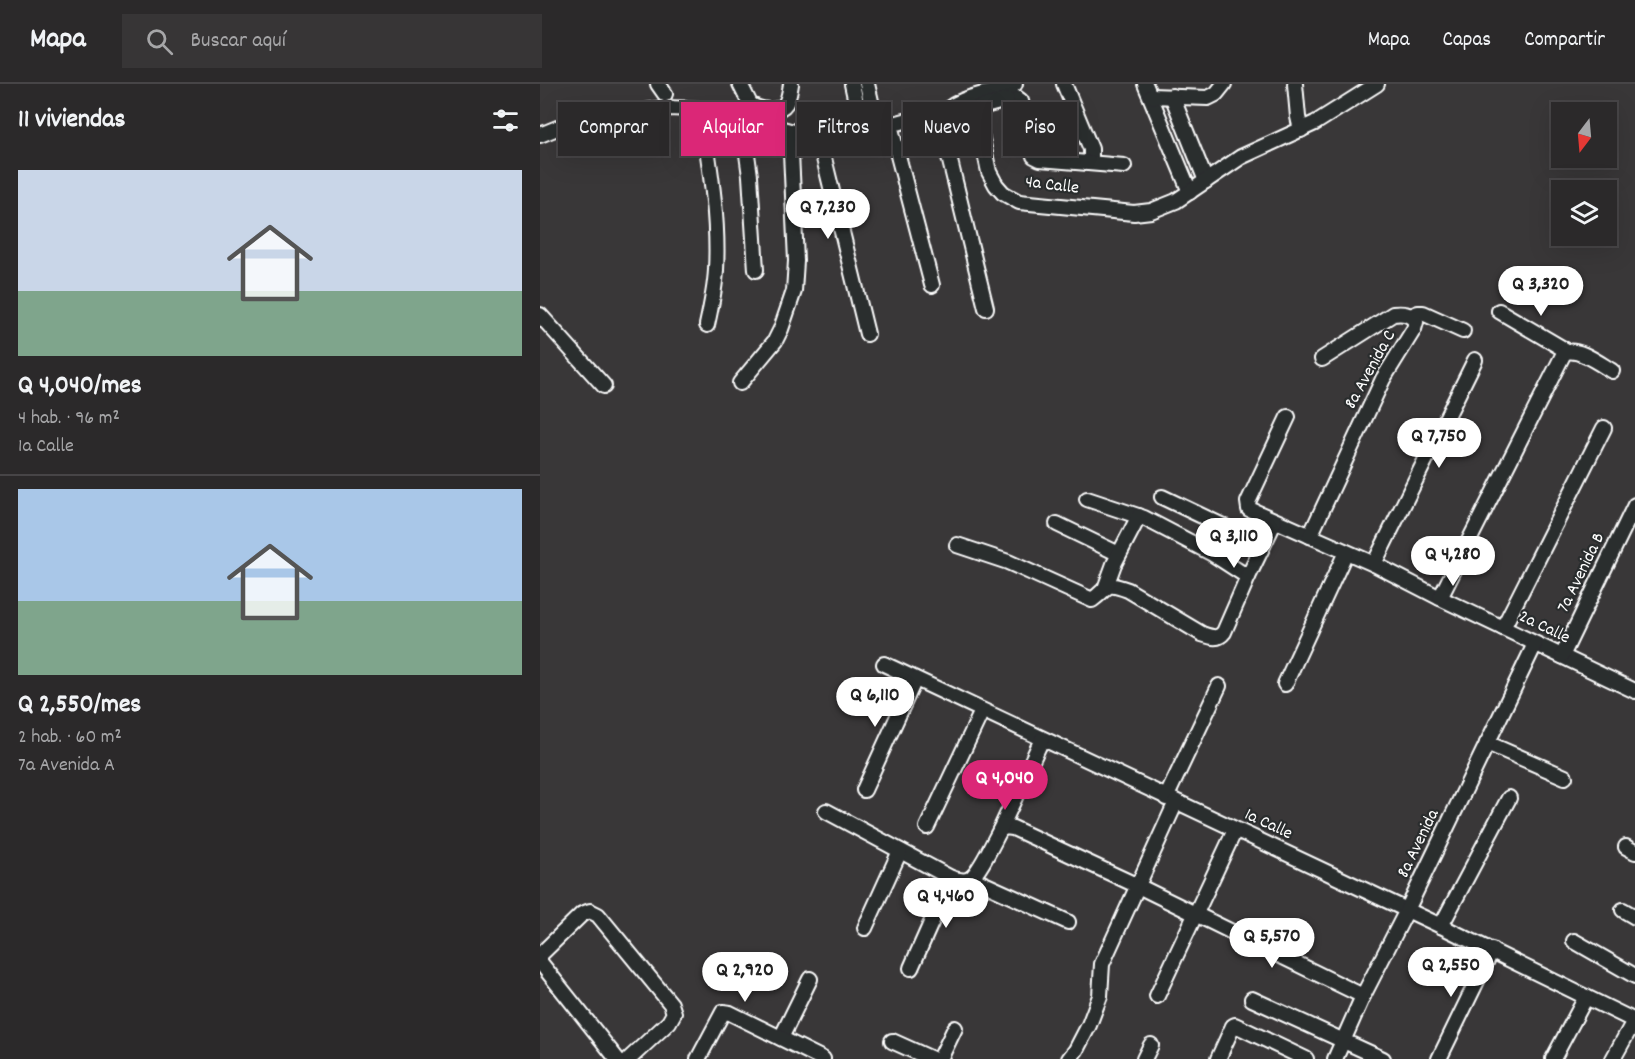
<!DOCTYPE html>
<html lang="es">
<meta charset="utf-8">
<style>
body{margin:0;font-family:Dekko,sans-serif;background:#373536;color:#f1f3f6;height:100vh;display:flex;flex-direction:column;font-size:22px;white-space:nowrap}
*{box-sizing:border-box;margin:0}
p{font-size:20px;color:#a6a6a8}
.icon{flex:none;width:33px;height:33px;fill:none;stroke:currentColor;stroke-width:2;stroke-linecap:round;stroke-linejoin:round}
.map{position:relative;flex:1;overflow:hidden}
.sheet{display:flex;flex-direction:column;background:#2b292a;width:540px}
.sheet>*{flex:none}
.top-card{position:absolute;left:18px;top:18px;width:570px;height:54px;display:flex;gap:12px}
.needle{width:39px;rotate:196deg}
.tools{position:absolute;left:1011px;top:18px;display:grid;gap:12px}
.tools a{display:grid;place-items:center;width:66px;height:66px;border-radius:0px;background:#2b292a;box-shadow:0 6px 24px #0002,0 0 0 2px #474547;font-size:30px}
.price{position:absolute;translate:-50% -51px;padding:0 14px;border-radius:21px;background:#fff;color:#222;font-size:20px;line-height:39px;filter:drop-shadow(0 2px 3px #0008)}
.price::after{content:'';position:absolute;left:50%;top:36px;width:18px;height:14px;margin-left:-9px;background:inherit;clip-path:polygon(0 0,100% 0,50% 100%)}
.price.active{background:#db2777;color:#fff}
ul{padding:0;list-style:none}
li{display:grid;align-content:center;gap:12px;height:318px;padding:0 18px}
li+li{border-top:2px solid #474547}
li span{display:grid;place-items:center;height:186px;border-radius:0px;color:#555}
li>.icon{margin-inline-start:auto}
span .icon{width:108px;height:108px;fill:#fffc;stroke-width:1}
li b{font-size:26px}
h2{display:flex;justify-content:space-between;align-items:center;height:72px;padding:0 18px;font-size:26px}
.pill{padding:0 21px;border-radius:0px;background:#2b292a;box-shadow:0 6px 24px #0002,0 0 0 2px #474547;font-size:21px;line-height:54px}
.pill.active{background:#db2777;color:#fff}
header{display:flex;align-items:center;gap:36px;box-sizing:border-box;height:84px;padding:0 30px;background:#2b292a;border-bottom:2px solid #474547}
header strong{font-size:28px}
nav{display:flex;gap:33px;margin-inline-start:auto;font-size:21px}
.search{width:420px;height:54px;background:#373536;display:flex;align-items:center;gap:15px;box-sizing:border-box;padding:0 21px;border-radius:0px;color:#a6a6a8;font-size:22px}
main{display:flex;flex:1;min-height:0}
.map>svg:first-child{display:block}
.lines{fill:none;stroke-linecap:round;stroke-linejoin:round}
.minor-casing{stroke:#fff;stroke-width:18}
.minor{stroke:#2a2d2e;stroke-width:14}
.labels{text-anchor:middle;dominant-baseline:central;stroke-width:4.5;stroke-linejoin:round;paint-order:stroke}
.street-label{font-size:18px;fill:#fff;stroke:#2a2d2e}
</style>
<header>
<strong>Mapa</strong>
<div class="search"><svg class="icon" aria-label="search" viewBox="0 0 24 24"><circle cx="10" cy="10" r="6"/><path d="M15 15l6 6"/></svg>Buscar aquí</div>
<nav><a>Mapa</a><a>Capas</a><a>Compartir</a></nav>
</header>
<main>
<section class="sheet">
<h2>11 viviendas<svg class="icon" aria-label="filters" viewBox="0 0 24 24"><path d="M4 7h16M4 17h16"/><circle cx="9" cy="7" r="2"/><circle cx="15" cy="17" r="2"/></svg></h2>
<ul>
<li><span style="background:linear-gradient(#c9d6e8 65%,#7fa58c 0)"><svg class="icon" aria-label="home" viewBox="0 0 24 24"><path d="M3 11l9-7 9 7M6 9v11h12V9"/></svg></span><div><b>Q 4,040/mes</b><p>4 hab. · 96 m²</p><p>1a Calle</p></div></li>
<li><span style="background:linear-gradient(#a9c7e8 60%,#7fa58c 0)"><svg class="icon" aria-label="home" viewBox="0 0 24 24"><path d="M3 11l9-7 9 7M6 9v11h12V9"/></svg></span><div><b>Q 2,550/mes</b><p>2 hab. · 60 m²</p><p>7a Avenida A</p></div></li>
</ul>
</section>
<div class="map">
<svg width="1095" height="975" viewBox="0 0 1095 975">
<rect width="100%" height="100%" fill="#393738"/>
<filter id="ink" filterUnits="userSpaceOnUse"><feTurbulence type="fractalNoise" baseFrequency=".0167" numOctaves="2"/><feDisplacementMap in="SourceGraphic" scale="12" xChannelSelector="R" yChannelSelector="G"/><feConvolveMatrix kernelMatrix="1 2 1 2 8 2 1 2 1" color-interpolation-filters="sRGB"/></filter>
<g filter="url(#ink)">
<g class="lines">
<!-- minor casing -->
<g class="minor-casing">
<g id="minor">
<polyline points="118,0 125,10"/>
<path d="M200,0L210,20C219,26 239,30 246,19C249,14 250,6 251,0"/>
<polyline points="312,0 322,46"/>
<polyline points="327,0 337,43"/>
<polyline points="524,0 551,65 551,72 549,79"/>
<polyline points="605,0 650,108"/>
<polyline points="755,0 758,33 761,46"/>
<polyline points="465,6 467,16 477,14 481,17 494,72 500,75 584,82"/>
<polyline points="611,12 668,14 676,10 684,0"/>
<polyline points="632,12 666,97"/>
<path d="M161,25C169,78 179,132 176,186C175,205 171,223 167,241"/>
<path d="M408,25C418,17 431,13 443,10C455,8 467,8 475,0"/>
<polyline points="426,27 467,16"/>
<polyline points="398,28 446,224"/>
<polyline points="202,34 210,92 216,186"/>
<polyline points="350,41 392,201"/>
<polyline points="0,51 27,40 124,24 161,25 217,38 250,47 286,54 350,41 398,28 418,26 426,27 433,33 439,41 449,88 456,101 463,109 479,118 594,129 611,127 636,117 701,73 775,39 837,0"/>
<polyline points="279,54 327,250"/>
<polyline points="959,227 1027,267"/>
<polyline points="0,231 64,302"/>
<polyline points="871,232 878,229 883,229 923,247"/>
<polyline points="200,299 235,257 241,245 254,207 256,177 250,47"/>
<polyline points="748,333 708,418 709,425 834,480 900,514 1095,607"/>
<polyline points="622,413 723,461"/>
<polyline points="547,415 604,434 671,469 708,493"/>
<polyline points="517,440 579,470"/>
<path d="M770,452L843,295L874,245L876,238C870,229 863,229 853,230L782,275"/>
<path d="M417,461L468,478L552,516C570,503 564,497 588,506L662,550C671,553 678,556 684,548L708,493L735,437"/>
<polyline points="834,480 935,276"/>
<polyline points="566,502 574,480 599,432"/>
<path d="M900,514L1024,269C1037,262 1060,280 1072,287"/>
<polyline points="963,544 1064,344"/>
<polyline points="1022,572 1095,421"/>
<polyline points="344,580 901,842 1095,937"/>
<polyline points="745,600 806,468"/>
<polyline points="947,659 1025,693"/>
<polyline points="324,706 375,595"/>
<polyline points="626,714 679,602"/>
<path d="M286,727L411,794C417,796 424,798 430,795C439,789 454,757 460,746L465,743L473,744L598,802L823,912"/>
<polyline points="387,743 442,627"/>
<polyline points="460,746 502,655"/>
<polyline points="1086,763 1095,768"/>
<polyline points="431,794 528,838"/>
<polyline points="1083,826 1095,833"/>
<polyline points="901,842 969,714"/>
<polyline points="325,844 360,767"/>
<polyline points="1034,857 1095,892"/>
<polyline points="0,871 42,830 50,827 58,831 131,920 134,929 129,938 89,975"/>
<polyline points="0,878 77,975"/>
<polyline points="371,884 411,794"/>
<polyline points="617,912 695,746"/>
<polyline points="712,915 843,975"/>
<polyline points="241,954 270,895"/>
<polyline points="352,957 392,975"/>
<polyline points="158,975 183,928 190,929 283,975"/>
<polyline points="400,975 415,944"/>
<polyline points="529,975 536,966 549,941 560,912 562,880 636,718"/>
<polyline points="604,975 611,961"/>
<polyline points="678,975 693,942 695,941 766,975"/>
<polyline points="795,975 823,912 867,826 995,560"/>
<polyline points="899,975 952,866"/>
<polyline points="1013,975 1046,913"/>
<polyline points="1073,975 1094,937"/>
</g>
</g>
<!-- minor -->
<use href="#minor" class="minor"/>
</g>
</g>
<g class="labels">
<!-- street labels -->
<g class="street-label">
<text transform="translate(512 102) rotate(7)">4a Calle</text>
<text transform="translate(831 286) rotate(-61)">8a Avenida C</text>
<text transform="translate(1042 489) rotate(-64)">7a Avenida B</text>
<text transform="translate(1004 544) rotate(26)">2a Calle</text>
<text transform="translate(728 741) rotate(25)">1a Calle</text>
<text transform="translate(879 760) rotate(-64)">8a Avenida</text>
</g>
</g>
</svg>
<div class="tools">
<a><svg class="needle" viewBox="-14 -14 28 28"><path d="M0-13l5 13h-10z" fill="#e53935"/><path d="M0 13l5-13h-10z" fill="#a6a6a8"/></svg></a>
<a><svg class="icon" aria-label="layers" viewBox="0 0 24 24"><path d="M12 4l9 5-9 5-9-5zM3 14l9 5 9-5"/></svg></a>
</div>
<b class="price" style="left:288px;top:156px">Q 7,230</b>
<b class="price" style="left:1001px;top:233px">Q 3,320</b>
<b class="price" style="left:899px;top:385px">Q 7,750</b>
<b class="price" style="left:694px;top:485px">Q 3,110</b>
<b class="price" style="left:913px;top:503px">Q 4,280</b>
<b class="price" style="left:335px;top:644px">Q 6,110</b>
<b class="price active" style="left:465px;top:727px">Q 4,040</b>
<b class="price" style="left:406px;top:845px">Q 4,460</b>
<b class="price" style="left:732px;top:885px">Q 5,570</b>
<b class="price" style="left:911px;top:914px">Q 2,550</b>
<b class="price" style="left:205px;top:919px">Q 2,920</b>
<div class="top-card">
<a class="pill">Comprar</a>
<a class="pill active">Alquilar</a>
<a class="pill">Filtros</a>
<a class="pill">Nuevo</a>
<a class="pill">Piso</a>
</div>
</div>
</main>
